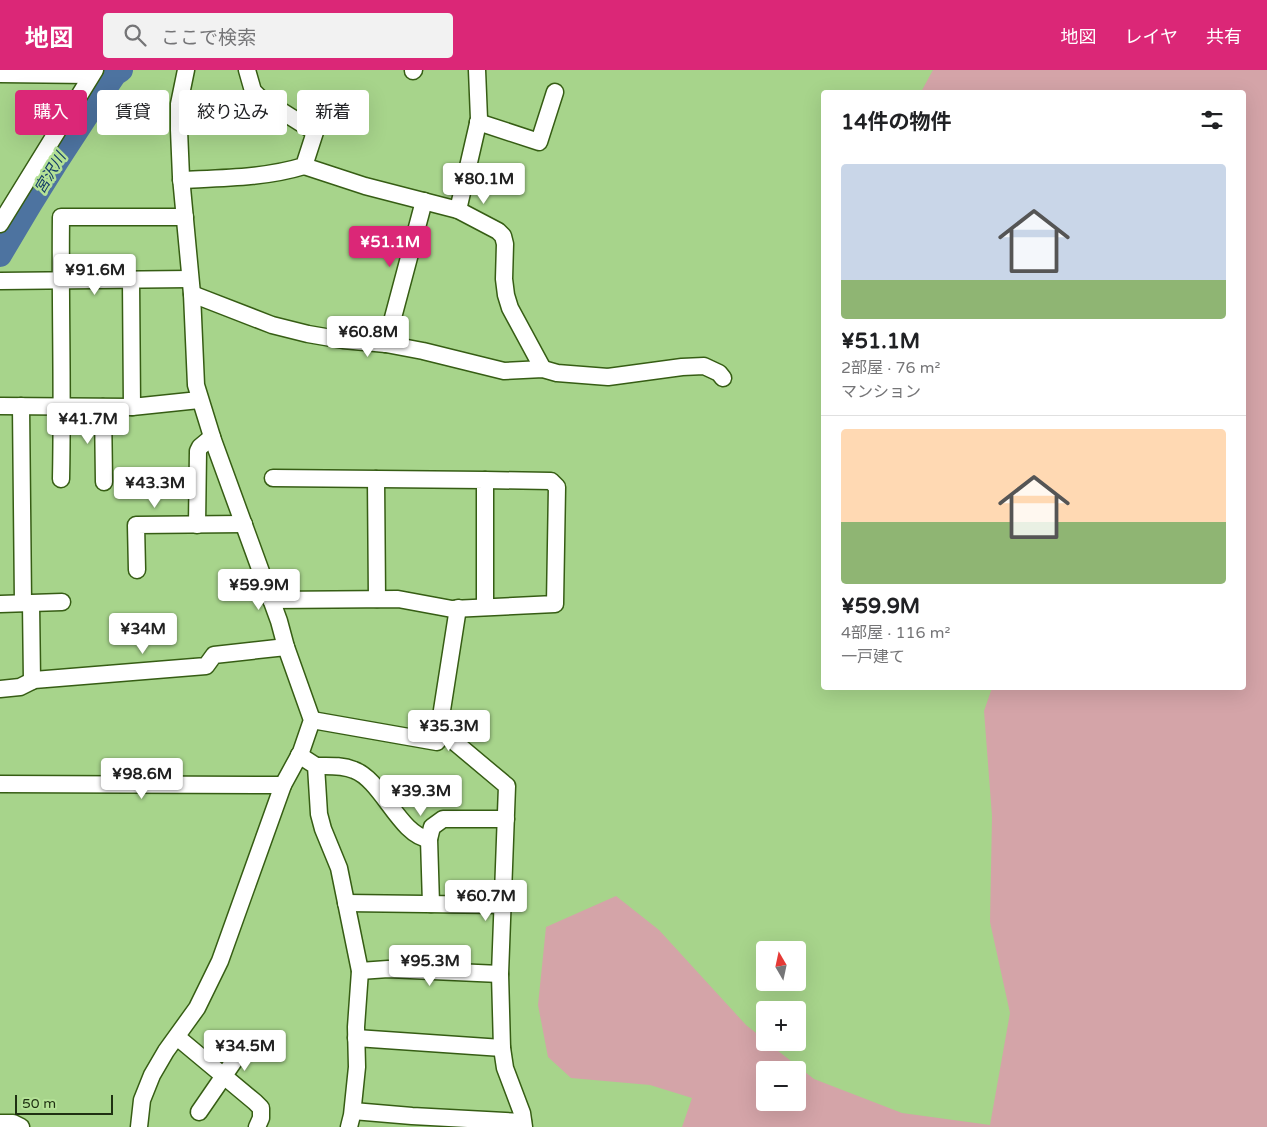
<!DOCTYPE html>
<html lang="ja">
<meta charset="utf-8">
<style>
body{margin:0;font-family:"Varela Round","Noto Sans JP",sans-serif;background:#f2f2f2;color:#202124;height:100vh;display:flex;flex-direction:column;font-size:19px;white-space:nowrap}
*{box-sizing:border-box;margin:0}
p{font-size:16px;color:#757577}
.icon{flex:none;width:28px;height:28px;fill:none;stroke:currentColor;stroke-width:2;stroke-linecap:round;stroke-linejoin:round}
.map{position:relative;flex:1;overflow:hidden}
.panel{position:absolute;left:821px;top:20px;width:425px;height:600px;display:flex;flex-direction:column;background:#fff;border-radius:5px;box-shadow:0 5px 20px #0002}
.panel>*{flex:none}
.banner{position:absolute;left:15px;top:20px;width:475px;height:45px;display:flex;gap:10px}
.needle{width:32px;rotate:351deg}
.tools{position:absolute;left:756px;top:871px;display:grid;gap:10px}
.tools a{display:grid;place-items:center;width:50px;height:50px;border-radius:5px;background:#fff;box-shadow:0 5px 20px #0002;font-size:25px}
.scale{position:absolute;left:15px;bottom:12px;width:98px;box-sizing:border-box;padding-left:5px;border:2px solid #1f3012;border-top:0;font-size:14px;line-height:18px;white-space:nowrap;color:#1f3012;-webkit-text-stroke:4px #b4e197;paint-order:stroke}
.price{position:absolute;translate:-50% -42px;padding:0 11px;border-radius:5px;background:#fff;color:#222;font-size:16px;line-height:32px;filter:drop-shadow(0 1px 2px #0008)}
.price::after{content:'';position:absolute;left:50%;top:30px;width:15px;height:11px;margin-left:-8px;background:inherit;clip-path:polygon(0 0,100% 0,50% 100%)}
.price.on{background:#db2777;color:#fff}
ul{padding:0;list-style:none}
li{display:grid;align-content:center;gap:10px;height:265px;padding:0 20px}
li+li{border-top:1px solid #e0e0e0}
li span{display:grid;place-items:center;height:155px;border-radius:5px;color:#555}
li>.icon{margin-inline-start:auto}
span .icon{width:90px;height:90px;fill:#fffc;stroke-width:1}
li b{font-size:21px}
h2{display:flex;justify-content:space-between;align-items:center;height:60px;padding:0 20px;font-size:21px}
.tag{padding:0 18px;border-radius:5px;background:#fff;box-shadow:0 5px 20px #0002;font-size:18px;line-height:45px}
.tag.on{background:#db2777;color:#fff}
header{display:flex;align-items:center;gap:30px;box-sizing:border-box;height:70px;padding:0 25px;background:#db2777;color:#fff}
header strong{font-size:24px}
nav{display:flex;gap:28px;margin-inline-start:auto;font-size:18px}
.search{width:350px;height:45px;background:#f2f2f2;display:flex;align-items:center;gap:12px;box-sizing:border-box;padding:0 18px;border-radius:5px;color:#757577;font-size:19px}
.map>svg:first-child{display:block}
.green{fill:#d4a4a8;fill-rule:evenodd}
.lines{fill:none;stroke-linecap:round;stroke-linejoin:round}
.river{stroke:#4d73a0;stroke-width:24}
.minor-casing{stroke:#365d14;stroke-width:19}
.minor{stroke:#fff;stroke-width:16}
.labels{text-anchor:middle;dominant-baseline:central;stroke-width:5;stroke-linejoin:round;paint-order:stroke}
.water-label{font-size:15px;font-style:italic;fill:#113966;stroke:#b4e197}
</style>
<header>
<strong>地図</strong>
<div class="search"><svg class="icon" aria-label="search" viewBox="0 0 24 24"><circle cx="10" cy="10" r="6"/><path d="M15 15l6 6"/></svg>ここで検索</div>
<nav><a>地図</a><a>レイヤ</a><a>共有</a></nav>
</header>
<div class="map">
<svg width="1267" height="1057" viewBox="0 0 1267 1057">
<rect width="100%" height="100%" fill="#a7d48b"/>
<!-- green -->
<path class="green" d="M933,0H1267V1057H682L692,1028L650,1015L571,1008L548,987L538,935L546,857L616,826L659,860L746,955L765,970V972L768,973L814,1009L902,1043L990,1055L1010,943L990,852L992,746L984,641L992,618H1244V22H921ZM765,1000H798V1032H765Z"/>
<g class="lines">
<!-- river -->
<path class="river" d="M0,185C36,123 74,63 115,4L121,0"/>
<!-- minor casing -->
<g class="minor-casing">
<g id="minor">
<polyline points="413,1 414,0"/>
<polyline points="0,4 90,5"/>
<polyline points="478,52 539,72 555,22"/>
<polyline points="304,96 365,116 458,140 498,161 503,166 505,174 504,209 506,225 510,238 543,299"/>
<path d="M181,110C222,108 265,108 304,96L315,62L259,27L253,21L247,0"/>
<polyline points="458,140 479,49 477,0"/>
<polyline points="0,154 95,0"/>
<polyline points="131,210 132,337"/>
<polyline points="0,211 190,209"/>
<polyline points="192,224 272,255 308,264 343,270 386,274 423,281 504,301 543,299 557,303 608,307 682,297 704,296 719,303 723,308"/>
<polyline points="386,274 424,131"/>
<polyline points="0,336 132,337 199,330"/>
<polyline points="21,336 23,533"/>
<polyline points="103,337 104,412"/>
<polyline points="273,408 485,410 485,537"/>
<path d="M61,409C63,321 60,234 61,147H185"/>
<polyline points="376,409 377,529"/>
<polyline points="197,455 198,381 200,377 212,367"/>
<polyline points="137,500 136,455 244,454"/>
<polyline points="271,530 398,529 452,539 555,534 557,417 551,411 485,410"/>
<polyline points="31,533 32,611"/>
<polyline points="0,534 62,532"/>
<polyline points="0,619 20,617 34,610 206,596 214,585 286,577"/>
<polyline points="312,650 437,672 458,538"/>
<polyline points="439,659 507,716 500,904 502,978 505,998 522,1043 524,1057"/>
<polyline points="299,685 316,696 319,744 323,759 339,798 360,901 356,957 357,997 352,1045 349,1057"/>
<path d="M316,696C329,696 342,695 354,700C382,710 400,766 429,769"/>
<polyline points="0,714 283,715"/>
<polyline points="346,833 503,835"/>
<polyline points="431,834 429,769 432,757 443,749 506,749"/>
<polyline points="360,901 388,899 500,904"/>
<polyline points="177,967 255,1032 261,1038 261,1048 257,1057"/>
<polyline points="356,968 502,978"/>
<polyline points="353,1041 412,1046 523,1052"/>
<polyline points="199,1042 243,978"/>
<polyline points="0,1053 13,1053 21,1057"/>
<polyline points="139,1057 142,1030 152,1005 166,981 197,938 220,891 283,715 301,682 312,650 286,577 279,551 213,370 196,315 192,224 181,107 179,60 179,34 186,0"/>
</g>
</g>
<!-- minor -->
<use href="#minor" class="minor"/>
</g>
<g class="labels">
<!-- water labels -->
<g class="water-label">
<text transform="translate(50 103) rotate(-59)">宮沢川</text>
</g>
</g>
</svg>
<div class="tools">
<a><svg class="needle" viewBox="-14 -14 28 28"><path d="M0-13l5 13h-10z" fill="#e53935"/><path d="M0 13l5-13h-10z" fill="#757577"/></svg></a>
<a>+</a>
<a>−</a>
</div>
<div class="scale">50 m</div>
<b class="price" style="left:484px;top:135px">¥80.1M</b>
<b class="price on" style="left:390px;top:198px">¥51.1M</b>
<b class="price" style="left:95px;top:226px">¥91.6M</b>
<b class="price" style="left:368px;top:288px">¥60.8M</b>
<b class="price" style="left:88px;top:375px">¥41.7M</b>
<b class="price" style="left:155px;top:439px">¥43.3M</b>
<b class="price" style="left:259px;top:541px">¥59.9M</b>
<b class="price" style="left:143px;top:585px">¥34M</b>
<b class="price" style="left:449px;top:682px">¥35.3M</b>
<b class="price" style="left:142px;top:730px">¥98.6M</b>
<b class="price" style="left:421px;top:747px">¥39.3M</b>
<b class="price" style="left:486px;top:852px">¥60.7M</b>
<b class="price" style="left:430px;top:917px">¥95.3M</b>
<b class="price" style="left:245px;top:1002px">¥34.5M</b>
<div class="banner">
<a class="tag on">購入</a>
<a class="tag">賃貸</a>
<a class="tag">絞り込み</a>
<a class="tag">新着</a>
</div>
<section class="panel">
<h2>14件の物件<svg class="icon" aria-label="filters" viewBox="0 0 24 24"><path d="M4 7h16M4 17h16"/><circle cx="9" cy="7" r="2"/><circle cx="15" cy="17" r="2"/></svg></h2>
<ul>
<li><span style="background:linear-gradient(#c9d6e8 75%,#8fb573 0)"><svg class="icon" aria-label="home" viewBox="0 0 24 24"><path d="M3 11l9-7 9 7M6 9v11h12V9"/></svg></span><div><b>¥51.1M</b><p>2部屋 · 76 m²</p><p>マンション</p></div></li>
<li><span style="background:linear-gradient(#ffd9b3 60%,#8fb573 0)"><svg class="icon" aria-label="home" viewBox="0 0 24 24"><path d="M3 11l9-7 9 7M6 9v11h12V9"/></svg></span><div><b>¥59.9M</b><p>4部屋 · 116 m²</p><p>一戸建て</p></div></li>
</ul>
</section>
</div>
